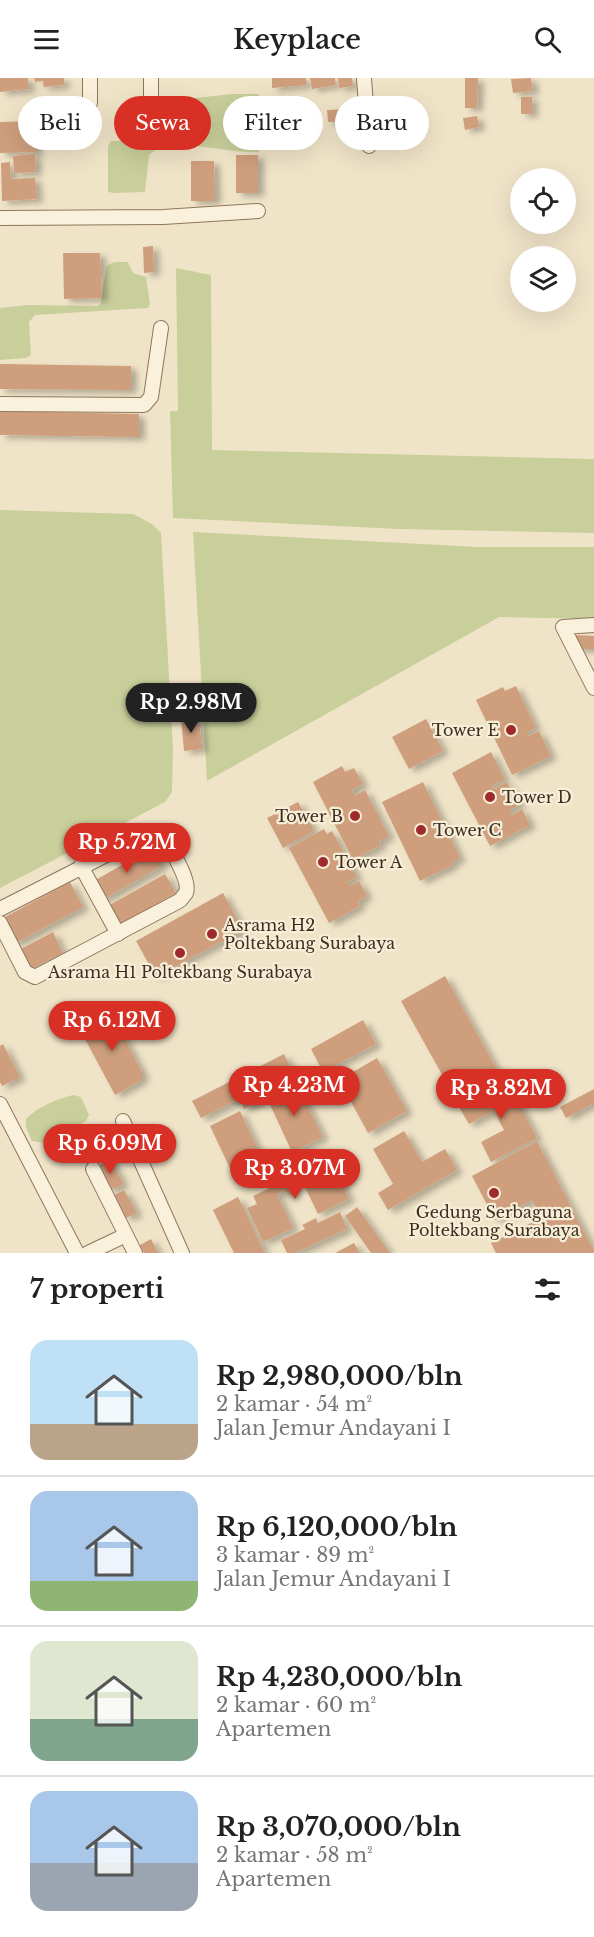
<!DOCTYPE html>
<html lang="id">
<meta charset="utf-8">
<style>
body{margin:0;font-family:"Libre Baskerville",serif;background:#f2f2f2;color:#222;height:100vh;display:flex;flex-direction:column;font-size:22px;white-space:nowrap}
*{box-sizing:border-box;margin:0}
p{font-size:20px;color:#767676}
.icon{flex:none;width:33px;height:33px;fill:none;stroke:currentColor;stroke-width:2;stroke-linecap:round;stroke-linejoin:round}
.map{position:relative;height:1175px;overflow:hidden}
.drawer{display:flex;flex-direction:column;background:#fff;flex:1}
.drawer>*{flex:none}
.hud{position:absolute;left:18px;top:18px;width:558px;height:54px;display:flex;gap:12px}
.fabs{position:absolute;left:510px;top:90px;display:grid;gap:12px}
.fabs a{display:grid;place-items:center;width:66px;height:66px;border-radius:50%;background:#fff;box-shadow:0 6px 24px #0002;font-size:30px}
.price{position:absolute;translate:-50% -51px;padding:0 14px;border-radius:21px;background:#d93025;color:#fff;font-size:20px;line-height:39px;filter:drop-shadow(0 2px 3px #0008)}
.price::after{content:'';position:absolute;left:50%;top:36px;width:18px;height:14px;margin-left:-9px;background:inherit;clip-path:polygon(0 0,100% 0,50% 100%)}
.price.selected{background:#222;color:#fff}
ul{padding:0;list-style:none}
li{display:flex;align-items:center;gap:18px;height:150px;padding:0 30px}
li+li{border-top:2px solid #e0e0e0}
li span{display:grid;place-items:center;flex:none;width:168px;height:120px;border-radius:18px;color:#555}
li>.icon{margin-inline-start:auto}
span .icon{width:72px;height:72px;fill:#fffc;stroke-width:1}
li b{font-size:26px}
h2{display:flex;justify-content:space-between;align-items:center;height:72px;padding:0 30px;font-size:26px}
.tag{padding:0 21px;border-radius:27px;background:#fff;box-shadow:0 6px 24px #0002;font-size:21px;line-height:54px}
.tag.selected{background:#d93025;color:#fff}
header{display:flex;justify-content:space-between;align-items:center;height:78px;padding:0 30px;background:#fff;font-size:27px;font-weight:600}
.map>svg:first-child{display:block}
.green{fill:#c9cf9b}
.building{fill:#cf9f7d;filter:url(#shadow)}
.lines{fill:none;stroke-linecap:round;stroke-linejoin:round}
.minor-casing{stroke:#8d765c;stroke-width:16}
.minor{stroke:#faf1dc;stroke-width:14}
.poi-dot{fill:#9e2a2b;stroke:#f7eed8;stroke-width:2}
.labels{text-anchor:middle;dominant-baseline:central;stroke-width:4.5;stroke-linejoin:round;paint-order:stroke}
.poi-label{font-size:16px;fill:#3d2e20;stroke:#f7eed8;text-anchor:start}
</style>
<header><svg class="icon" aria-label="menu" viewBox="0 0 24 24"><path d="M4 6h16M4 12h16M4 18h16"/></svg>Keyplace<svg class="icon" aria-label="search" viewBox="0 0 24 24"><circle cx="10" cy="10" r="6"/><path d="M15 15l6 6"/></svg></header>
<div class="map">
<svg width="594" height="1175" viewBox="0 0 594 1175">
<defs>
<filter id="shadow"><feDropShadow dx="6" dy="3.5" stdDeviation="3" flood-color="#0004"/></filter>
</defs>
<rect width="100%" height="100%" fill="#f0e4c8"/>
<!-- green -->
<g class="green">
<path d="M233,16H258L262,21V66L259,74C233,77 168,56 149,77L145,114L114,115L108,114V68L111,63L167,62L170,58L173,24L175,22Z"/>
<polygon points="115,184 128,184 133,195 146,199 150,226 148,230 35,237 29,244 31,277 26,280 0,282 0,230 28,227 98,228 101,225 106,190 108,187"/>
<polygon points="176,190 211,197 212,372 594,381 594,455 398,451 173,440 170,333 178,333"/>
<polygon points="0,432 133,436 152,446 161,455 173,670 172,714 165,724 0,810"/>
<polygon points="193,454 479,469 594,469 594,541 499,539 207,703"/>
<path d="M73,1017L81,1019L89,1037L86,1043L45,1065L32,1063L26,1049V1041C37,1029 57,1021 73,1017Z"/>
</g>
<!-- building -->
<g class="building">
<polygon points="0,0 28,0 29,11 0,14"/>
<polygon points="34,0 64,0 64,7 44,9 43,3 35,4"/>
<polygon points="272,0 306,0 307,7 272,10"/>
<polygon points="310,0 335,0 336,7 312,11"/>
<polygon points="338,0 352,0 353,8 339,10"/>
<polygon points="465,0 478,0 477,30 465,30"/>
<polygon points="531,0 533,13 513,15 511,1"/>
<rect x="521" y="19" width="11" height="17"/>
<polygon points="350,31 351,43 328,44 327,32"/>
<polygon points="477,38 479,49 465,52 463,40"/>
<polygon points="36,43 37,74 0,75 0,44"/>
<polygon points="35,76 36,94 14,95 13,78"/>
<rect x="236" y="77" width="22" height="38"/>
<polygon points="191,83 214,83 215,123 191,123"/>
<polygon points="10,84 11,101 35,100 37,121 2,123 1,85"/>
<polygon points="153,168 154,194 144,195 143,169"/>
<polygon points="63,175 100,175 102,220 64,221"/>
<polygon points="0,286 131,288 131,312 0,311"/>
<polygon points="0,333 139,336 139,359 0,357"/>
<polygon points="576,557 594,558 594,571 576,571"/>
<polygon points="516,608 536,650 527,654 529,658 539,653 551,678 512,697 476,622 503,609 505,613"/>
<polygon points="199,639 202,671 184,673 181,640"/>
<polygon points="426,641 443,673 409,691 392,659"/>
<polygon points="491,674 505,701 492,708 494,711 507,704 520,727 509,732 512,737 522,731 530,747 490,768 452,695"/>
<polygon points="342,688 345,694 354,690 363,706 352,712 355,718 365,712 389,758 379,763 381,767 353,782 313,704"/>
<polygon points="423,704 460,780 452,784 453,787 420,803 382,724"/>
<polygon points="298,724 314,753 283,770 267,740"/>
<polygon points="324,751 327,756 332,753 357,799 348,804 350,808 359,803 367,818 358,823 360,828 329,845 289,770"/>
<polygon points="152,770 162,788 102,822 92,804"/>
<polygon points="165,796 176,815 117,849 106,829"/>
<polygon points="70,804 83,829 14,866 1,841"/>
<polygon points="223,815 243,852 156,899 136,863"/>
<polygon points="53,854 63,875 28,893 17,873"/>
<polygon points="445,898 499,995 455,1020 401,923"/>
<polygon points="109,931 142,994 142,1002 115,1017 78,948"/>
<polygon points="363,942 376,966 323,994 311,971"/>
<polygon points="3,966 20,999 2,1008 0,1004 0,968"/>
<polygon points="284,976 292,993 255,1012 261,1023 244,1031 239,1021 201,1040 192,1023"/>
<polygon points="377,980 407,1033 368,1055 339,1002"/>
<polygon points="507,1003 537,1060 491,1084 481,1064 504,1052 494,1033 469,1046 459,1029"/>
<polygon points="296,1004 323,1059 292,1074 266,1018"/>
<polygon points="594,1011 594,1025 566,1040 560,1029"/>
<polygon points="240,1033 265,1087 235,1101 210,1048"/>
<polygon points="404,1053 422,1084 445,1071 457,1092 388,1132 378,1115 393,1106 373,1071"/>
<polygon points="537,1063 594,1173 594,1175 496,1175 491,1165 541,1140 532,1122 495,1142 472,1098"/>
<polygon points="111,1081 123,1106 109,1113 97,1088"/>
<polygon points="320,1086 324,1097 335,1092 349,1121 318,1136 302,1103 294,1107 293,1118 283,1113 277,1116 293,1150 263,1164 247,1130 257,1126 253,1118"/>
<polygon points="124,1112 137,1135 126,1140 114,1117"/>
<polygon points="238,1119 244,1131 265,1175 234,1175 213,1132"/>
<polygon points="357,1129 390,1175 371,1175 345,1138"/>
<polygon points="340,1134 347,1151 295,1175 287,1175 281,1162 305,1151 302,1147 316,1140 318,1145"/>
<polygon points="151,1161 158,1175 144,1175 140,1167"/>
<polygon points="354,1165 360,1175 335,1175"/>
</g>
<g class="lines">
<!-- minor casing -->
<g class="minor-casing">
<g id="minor">
<polyline points="90,0 90,25"/>
<polyline points="364,0 369,68"/>
<polyline points="151,39 151,0"/>
<polyline points="0,140 163,139 258,133"/>
<polyline points="0,326 144,327 151,319 161,250"/>
<polyline points="594,547 563,549 594,610"/>
<polyline points="81,788 118,856"/>
<path d="M0,831L151,754L160,755L164,759C170,771 191,802 186,815C185,816 180,823 179,823L35,899L25,894L0,845"/>
<polyline points="0,1026 77,1175"/>
<polyline points="123,1043 182,1175"/>
<polyline points="93,1091 126,1157"/>
<polyline points="88,1175 126,1157 135,1175"/>
</g>
</g>
<!-- minor -->
<use href="#minor" class="minor"/>
</g>
<!-- markers -->
<g class="poi-dot">
<circle cx="511" cy="652" r="6"/>
<circle cx="490" cy="719" r="6"/>
<circle cx="355" cy="738" r="6"/>
<circle cx="421" cy="752" r="6"/>
<circle cx="323" cy="784" r="6"/>
<circle cx="212" cy="856" r="6"/>
<circle cx="180" cy="875" r="6"/>
<circle cx="494" cy="1115" r="6"/>
</g>
<g class="labels">
<!-- poi labels -->
<g class="poi-label">
<text x="499" y="652" text-anchor="end">Tower E</text>
<text x="502" y="719">Tower D</text>
<text x="343" y="738" text-anchor="end">Tower B</text>
<text x="433" y="752">Tower C</text>
<text x="335" y="784">Tower A</text>
<text x="224" y="847">Asrama H2<tspan x="224" dy="18">Poltekbang Surabaya</tspan></text>
<text x="180" y="894" text-anchor="middle">Asrama H1 Poltekbang Surabaya</text>
<text x="494" y="1134" text-anchor="middle">Gedung Serbaguna<tspan x="494" dy="18">Poltekbang Surabaya</tspan></text>
</g>
</g>
</svg>
<div class="fabs">
<a><svg class="icon" aria-label="locate" viewBox="0 0 24 24"><circle cx="12" cy="12" r="6"/><path d="M12 2v4M12 18v4M2 12h4M18 12h4"/></svg></a>
<a><svg class="icon" aria-label="layers" viewBox="0 0 24 24"><path d="M12 4l9 5-9 5-9-5zM3 14l9 5 9-5"/></svg></a>
</div>
<b class="price selected" style="left:191px;top:656px">Rp 2.98M</b>
<b class="price" style="left:127px;top:796px">Rp 5.72M</b>
<b class="price" style="left:112px;top:974px">Rp 6.12M</b>
<b class="price" style="left:294px;top:1039px">Rp 4.23M</b>
<b class="price" style="left:501px;top:1042px">Rp 3.82M</b>
<b class="price" style="left:110px;top:1097px">Rp 6.09M</b>
<b class="price" style="left:295px;top:1122px">Rp 3.07M</b>
<div class="hud">
<a class="tag">Beli</a>
<a class="tag selected">Sewa</a>
<a class="tag">Filter</a>
<a class="tag">Baru</a>
</div>
</div>
<section class="drawer">
<h2>7 properti<svg class="icon" aria-label="filters" viewBox="0 0 24 24"><path d="M4 7h16M4 17h16"/><circle cx="9" cy="7" r="2"/><circle cx="15" cy="17" r="2"/></svg></h2>
<ul>
<li><span style="background:linear-gradient(#bfe0f5 70%,#b9a48a 0)"><svg class="icon" aria-label="home" viewBox="0 0 24 24"><path d="M3 11l9-7 9 7M6 9v11h12V9"/></svg></span><div><b>Rp 2,980,000/bln</b><p>2 kamar · 54 m²</p><p>Jalan Jemur Andayani I</p></div></li>
<li><span style="background:linear-gradient(#a9c7e8 75%,#8fb573 0)"><svg class="icon" aria-label="home" viewBox="0 0 24 24"><path d="M3 11l9-7 9 7M6 9v11h12V9"/></svg></span><div><b>Rp 6,120,000/bln</b><p>3 kamar · 89 m²</p><p>Jalan Jemur Andayani I</p></div></li>
<li><span style="background:linear-gradient(#dfe7d0 65%,#7fa58c 0)"><svg class="icon" aria-label="home" viewBox="0 0 24 24"><path d="M3 11l9-7 9 7M6 9v11h12V9"/></svg></span><div><b>Rp 4,230,000/bln</b><p>2 kamar · 60 m²</p><p>Apartemen</p></div></li>
<li><span style="background:linear-gradient(#a9c7e8 60%,#9aa5b1 0)"><svg class="icon" aria-label="home" viewBox="0 0 24 24"><path d="M3 11l9-7 9 7M6 9v11h12V9"/></svg></span><div><b>Rp 3,070,000/bln</b><p>2 kamar · 58 m²</p><p>Apartemen</p></div></li>
</ul>
</section>
